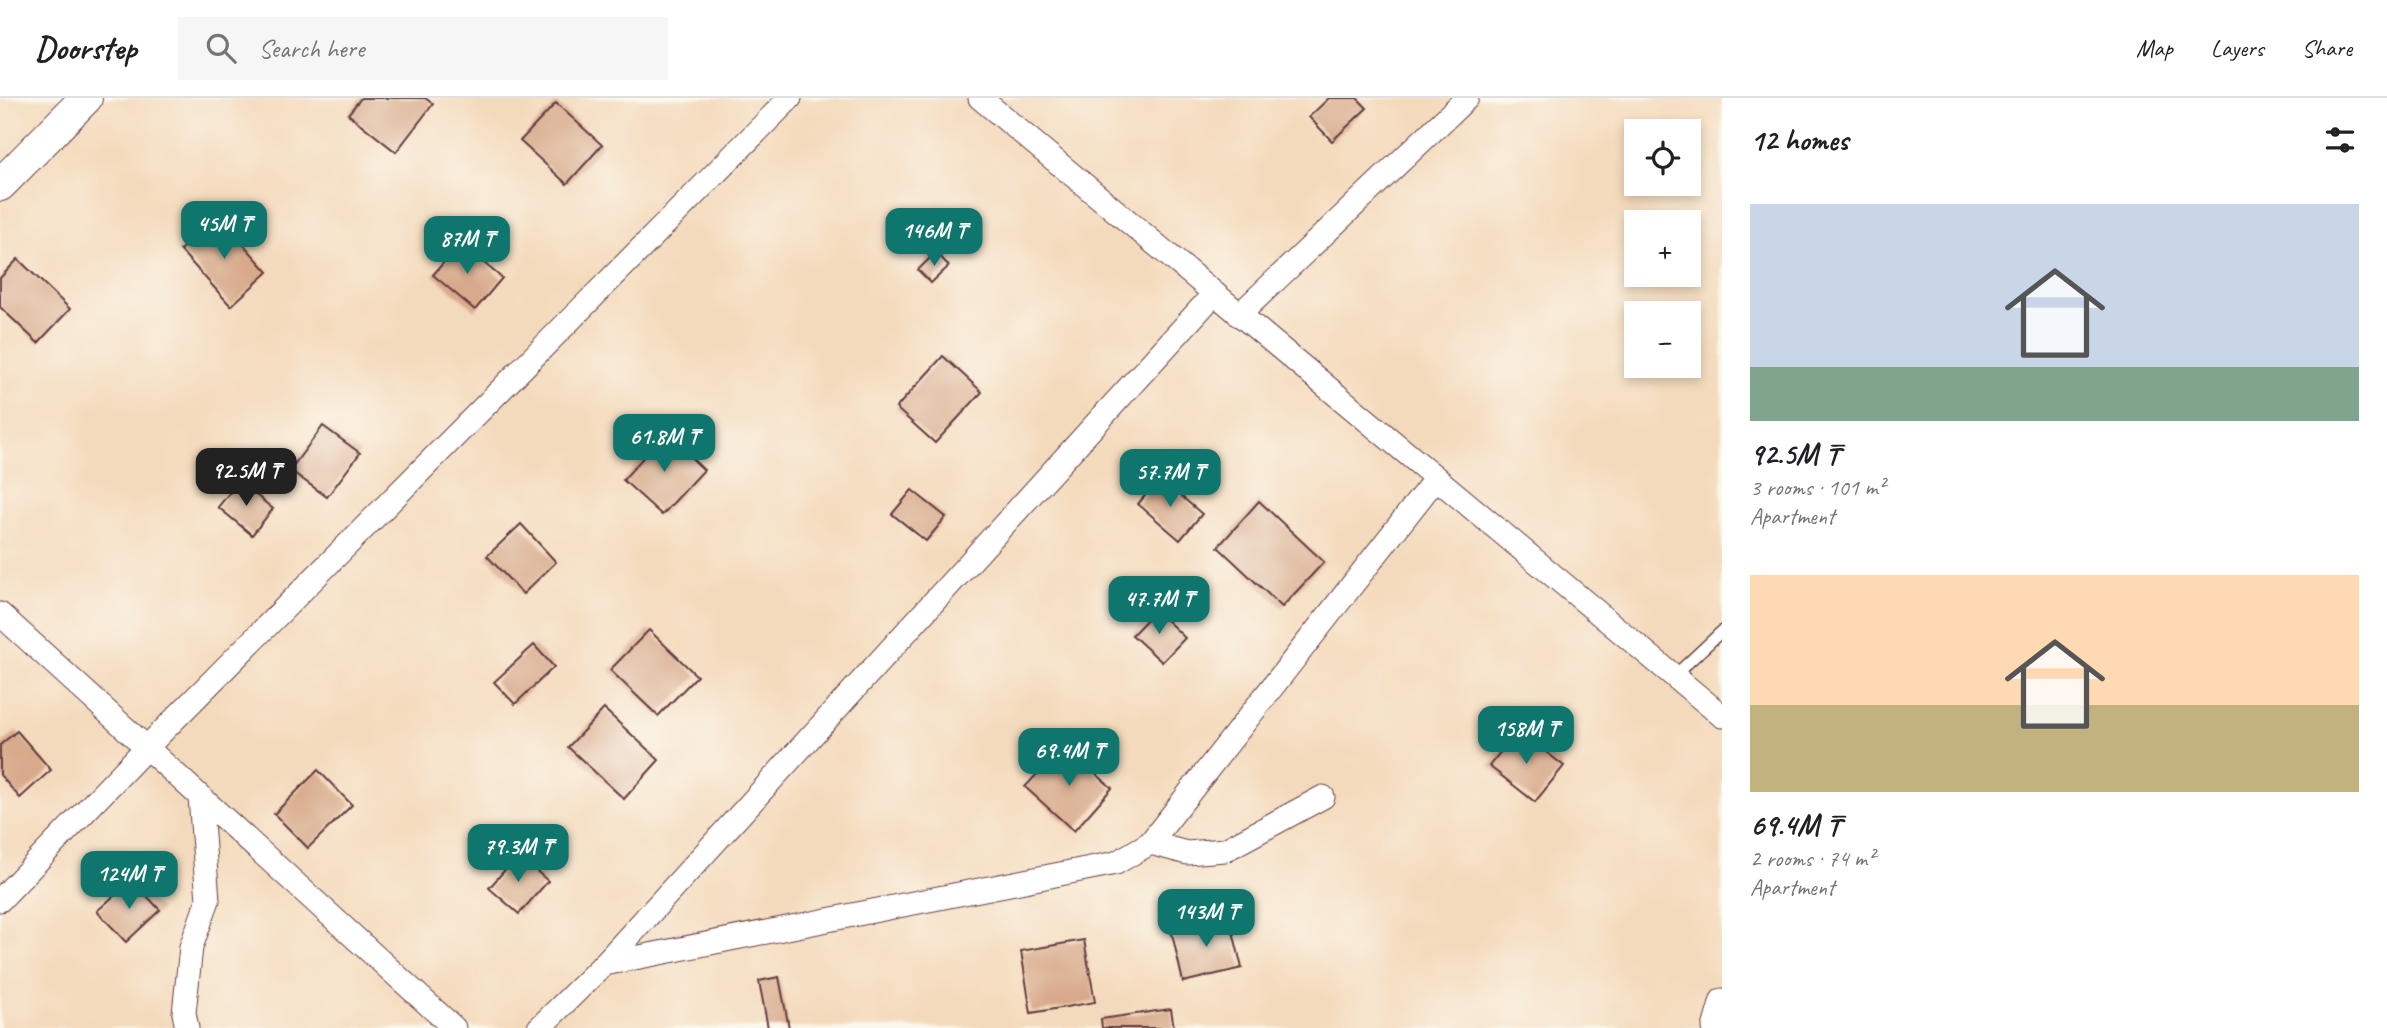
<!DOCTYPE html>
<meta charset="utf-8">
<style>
body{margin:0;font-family:Caveat,sans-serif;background:#f6f6f6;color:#202124;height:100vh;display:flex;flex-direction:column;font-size:26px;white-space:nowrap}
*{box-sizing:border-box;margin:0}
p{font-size:23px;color:#757577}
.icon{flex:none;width:38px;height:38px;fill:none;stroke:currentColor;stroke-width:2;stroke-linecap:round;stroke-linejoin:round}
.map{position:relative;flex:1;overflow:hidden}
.side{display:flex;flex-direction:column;background:#fff;width:665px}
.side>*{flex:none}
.controls{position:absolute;left:1624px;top:21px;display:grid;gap:14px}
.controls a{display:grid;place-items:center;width:77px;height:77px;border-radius:0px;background:#fff;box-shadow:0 4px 10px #0003;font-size:35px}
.price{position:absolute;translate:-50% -60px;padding:0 16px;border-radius:14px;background:#0f766e;color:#fff;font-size:23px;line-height:46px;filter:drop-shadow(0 2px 4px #0008)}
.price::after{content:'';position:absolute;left:50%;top:42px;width:21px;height:16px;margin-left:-10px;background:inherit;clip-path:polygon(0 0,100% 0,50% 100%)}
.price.selected{background:#222;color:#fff}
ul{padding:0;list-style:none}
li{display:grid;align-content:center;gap:14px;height:371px;padding:0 28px}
li span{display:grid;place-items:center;height:217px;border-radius:0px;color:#555}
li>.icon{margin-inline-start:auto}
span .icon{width:126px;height:126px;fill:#fffc;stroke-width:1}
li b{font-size:30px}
h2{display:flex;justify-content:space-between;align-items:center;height:84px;padding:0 28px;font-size:30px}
header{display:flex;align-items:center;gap:42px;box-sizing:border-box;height:98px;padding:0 35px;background:#fff;border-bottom:2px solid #e0e0e0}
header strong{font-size:33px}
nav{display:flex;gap:38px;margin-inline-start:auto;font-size:24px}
.search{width:490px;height:63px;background:#f6f6f6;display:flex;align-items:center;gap:18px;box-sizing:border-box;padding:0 24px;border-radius:0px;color:#757577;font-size:26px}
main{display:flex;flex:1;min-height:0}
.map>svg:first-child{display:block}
.building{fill:#d8aa8b}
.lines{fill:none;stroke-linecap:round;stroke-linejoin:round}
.lane-casing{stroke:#643b41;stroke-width:13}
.street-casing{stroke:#643b41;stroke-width:25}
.secondary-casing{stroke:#643b41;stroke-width:34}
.lane{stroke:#fff;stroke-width:10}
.street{stroke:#fff;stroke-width:23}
.secondary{stroke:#fff;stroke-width:32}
</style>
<header>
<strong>Doorstep</strong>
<div class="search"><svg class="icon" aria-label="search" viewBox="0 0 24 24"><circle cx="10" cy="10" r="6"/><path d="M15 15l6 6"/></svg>Search here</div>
<nav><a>Map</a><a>Layers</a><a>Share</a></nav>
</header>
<main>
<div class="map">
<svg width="1722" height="930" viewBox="0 0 1722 930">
<rect width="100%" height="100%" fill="#fbf7ec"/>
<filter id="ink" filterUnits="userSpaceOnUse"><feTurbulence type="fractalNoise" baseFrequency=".0143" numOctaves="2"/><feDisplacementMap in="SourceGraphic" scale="14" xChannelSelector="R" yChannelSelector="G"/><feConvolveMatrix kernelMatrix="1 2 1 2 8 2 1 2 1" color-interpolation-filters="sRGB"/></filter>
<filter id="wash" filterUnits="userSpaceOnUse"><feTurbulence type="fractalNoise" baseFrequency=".00686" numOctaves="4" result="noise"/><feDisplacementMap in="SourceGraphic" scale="28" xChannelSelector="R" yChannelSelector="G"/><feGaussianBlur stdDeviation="1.57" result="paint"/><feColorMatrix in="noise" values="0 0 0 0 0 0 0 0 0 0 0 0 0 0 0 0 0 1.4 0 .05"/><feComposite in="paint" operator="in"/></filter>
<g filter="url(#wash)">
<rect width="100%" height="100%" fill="#f4dabc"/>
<g id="blocks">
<!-- building -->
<g class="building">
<polygon points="361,0 425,0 433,6 396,54 348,16"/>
<polygon points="1329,0 1357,0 1367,10 1332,43 1309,19"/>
<polygon points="556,5 602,47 567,86 520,43"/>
<polygon points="217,117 268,174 231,208 180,152"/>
<polygon points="460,145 502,180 475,212 433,177"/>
<polygon points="936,154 949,168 931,185 918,172"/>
<polygon points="18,161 70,211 38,245 0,209 0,180"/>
<polygon points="943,258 982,294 935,345 896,310"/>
<polygon points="323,328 360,355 327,399 290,372"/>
<polygon points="665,335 704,372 662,417 623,382"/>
<polygon points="1160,380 1202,416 1180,442 1138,406"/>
<polygon points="239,383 273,411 252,437 218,409"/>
<polygon points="912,392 946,419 926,443 892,416"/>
<polygon points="1259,403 1324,464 1282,509 1218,449"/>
<polygon points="521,426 556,464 523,496 487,458"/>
<polygon points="1156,512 1185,540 1162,564 1132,537"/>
<polygon points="649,532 697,578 658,618 610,572"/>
<polygon points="534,547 554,569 515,606 494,584"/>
<polygon points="604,611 659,662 624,701 568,649"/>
<polygon points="1518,632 1564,668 1535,704 1489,668"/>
<polygon points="17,633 51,672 20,700 0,677 0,647"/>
<polygon points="1064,647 1112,690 1074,733 1025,689"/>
<polygon points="318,672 352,707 308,750 274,716"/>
<polygon points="518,757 548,783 519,816 489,790"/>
<polygon points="132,782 160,812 126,844 97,813"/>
<polygon points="1229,817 1242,870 1183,884 1171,831"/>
<polygon points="1084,842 1095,904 1031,915 1021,853"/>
<polygon points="779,879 789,930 768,930 759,883"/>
<polygon points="1171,911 1174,930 1102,930 1101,921"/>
</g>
</g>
</g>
<g filter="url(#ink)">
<use href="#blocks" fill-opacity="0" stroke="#643b41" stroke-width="2"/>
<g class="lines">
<!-- lane casing -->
<g class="lane-casing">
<polyline id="lane" points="1674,578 1722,533"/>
</g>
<!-- street casing -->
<g class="street-casing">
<g id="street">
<polyline points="980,0 1722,618"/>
<polyline points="1239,217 1467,0"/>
<polyline points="0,516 454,930"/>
<polyline points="1150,745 1187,755 1225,752 1323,699"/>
<polyline points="0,802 146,650 790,0"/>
<polyline points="604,866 1116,765 1150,745 1436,380"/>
<polyline points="187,930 184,915 191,849 208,802 200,699"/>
<polyline points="539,930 604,866 1214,196"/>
<polyline points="1714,930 1722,902"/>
</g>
</g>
<!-- secondary casing -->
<g class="secondary-casing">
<polyline id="secondary" points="0,87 86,0"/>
</g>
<!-- lane -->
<use href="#lane" class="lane"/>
<!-- street -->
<use href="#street" class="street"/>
<!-- secondary -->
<use href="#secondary" class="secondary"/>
</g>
</g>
</svg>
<div class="controls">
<a><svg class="icon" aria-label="locate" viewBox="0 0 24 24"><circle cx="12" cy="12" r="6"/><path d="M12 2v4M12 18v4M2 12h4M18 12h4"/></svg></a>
<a>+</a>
<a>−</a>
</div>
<b class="price" style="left:224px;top:163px">45M ₸</b>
<b class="price" style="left:934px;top:170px">146M ₸</b>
<b class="price" style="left:467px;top:178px">87M ₸</b>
<b class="price" style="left:664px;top:376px">61.8M ₸</b>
<b class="price selected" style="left:246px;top:410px">92.5M ₸</b>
<b class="price" style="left:1170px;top:411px">57.7M ₸</b>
<b class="price" style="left:1159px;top:538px">47.7M ₸</b>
<b class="price" style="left:1526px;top:668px">158M ₸</b>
<b class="price" style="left:1069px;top:690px">69.4M ₸</b>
<b class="price" style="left:518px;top:786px">79.3M ₸</b>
<b class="price" style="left:129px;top:813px">124M ₸</b>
<b class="price" style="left:1206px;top:851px">143M ₸</b>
</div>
<section class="side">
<h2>12 homes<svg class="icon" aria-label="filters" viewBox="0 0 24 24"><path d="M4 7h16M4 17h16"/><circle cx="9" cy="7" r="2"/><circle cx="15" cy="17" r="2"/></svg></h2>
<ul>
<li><span style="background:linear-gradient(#c9d6e8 75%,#7fa58c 0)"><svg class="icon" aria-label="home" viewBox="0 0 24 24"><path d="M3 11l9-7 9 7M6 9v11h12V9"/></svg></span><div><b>92.5M ₸</b><p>3 rooms · 101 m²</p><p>Apartment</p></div></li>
<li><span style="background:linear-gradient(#ffd9b3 60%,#c2b280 0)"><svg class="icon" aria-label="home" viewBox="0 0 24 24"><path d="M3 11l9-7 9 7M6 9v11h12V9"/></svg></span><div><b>69.4M ₸</b><p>2 rooms · 74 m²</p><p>Apartment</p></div></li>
</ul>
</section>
</main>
